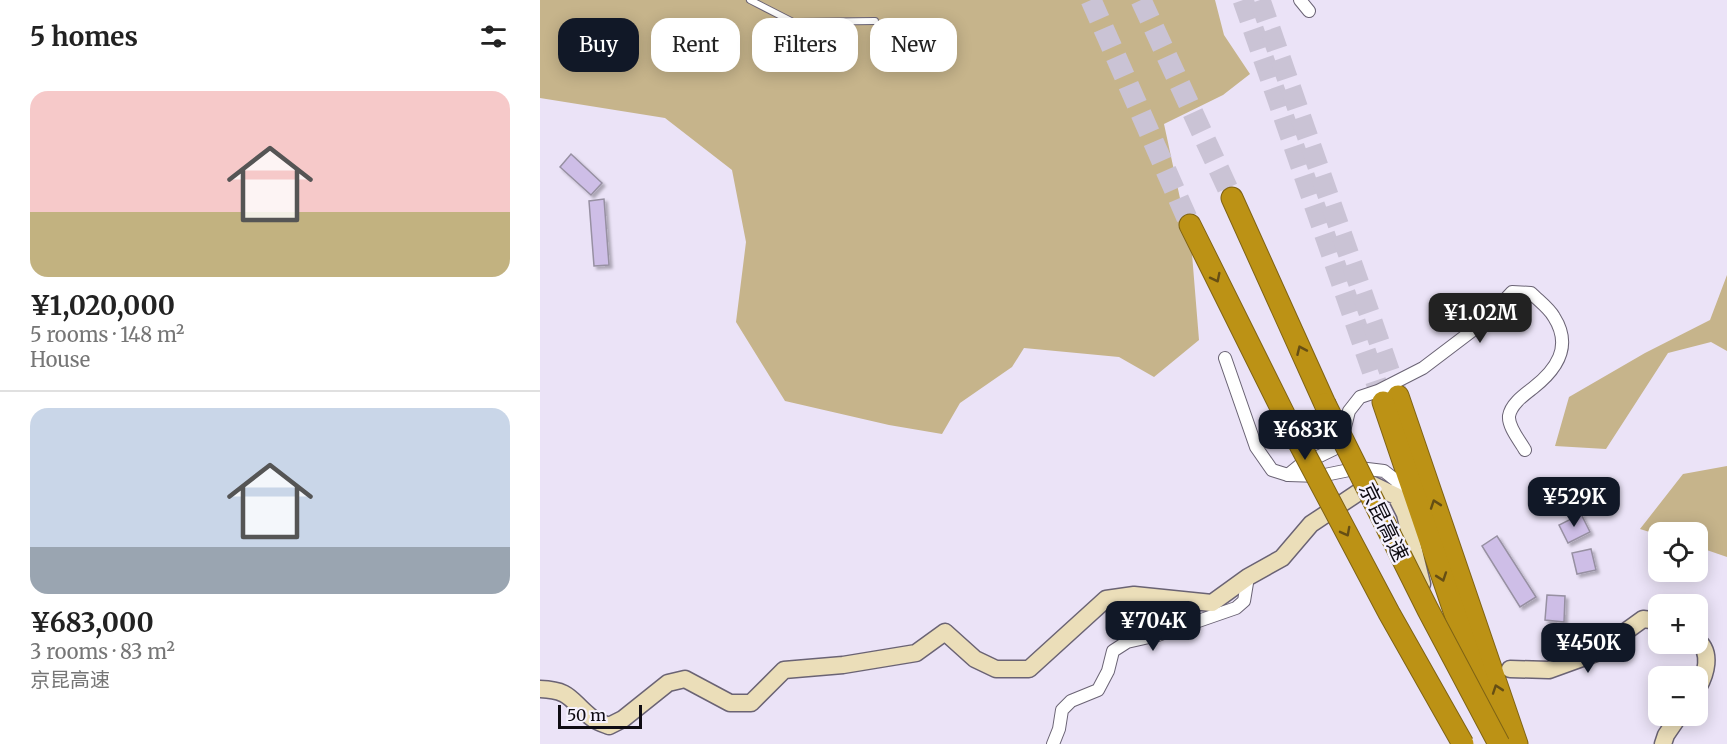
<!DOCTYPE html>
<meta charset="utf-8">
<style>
body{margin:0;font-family:Merriweather,"Noto Sans SC",serif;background:#f2f2f2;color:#222;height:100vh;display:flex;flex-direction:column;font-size:22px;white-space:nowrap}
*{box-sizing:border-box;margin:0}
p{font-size:20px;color:#767676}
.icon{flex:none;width:33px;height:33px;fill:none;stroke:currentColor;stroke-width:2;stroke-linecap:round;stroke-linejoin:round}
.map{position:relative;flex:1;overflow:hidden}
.side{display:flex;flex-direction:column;background:#fff;width:540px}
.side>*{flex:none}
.guide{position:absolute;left:18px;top:18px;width:570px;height:54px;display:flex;gap:12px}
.tools{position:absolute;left:1108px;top:522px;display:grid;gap:12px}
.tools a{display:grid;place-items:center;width:60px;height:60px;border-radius:12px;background:#fff;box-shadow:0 3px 15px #0003;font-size:30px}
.scale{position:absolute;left:18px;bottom:15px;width:84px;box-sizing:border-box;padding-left:6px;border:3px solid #0e0b12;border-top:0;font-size:16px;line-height:21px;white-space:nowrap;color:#0e0b12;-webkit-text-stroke:4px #f6f2fe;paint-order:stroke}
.price{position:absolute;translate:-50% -51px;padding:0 14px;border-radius:12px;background:#111827;color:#fff;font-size:20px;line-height:39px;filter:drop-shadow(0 2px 3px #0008)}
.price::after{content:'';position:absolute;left:50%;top:36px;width:18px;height:14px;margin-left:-9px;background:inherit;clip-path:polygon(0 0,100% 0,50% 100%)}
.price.current{background:#222;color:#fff}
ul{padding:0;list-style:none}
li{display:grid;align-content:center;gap:12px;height:318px;padding:0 30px}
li+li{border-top:2px solid #e0e0e0}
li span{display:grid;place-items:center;height:186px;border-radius:18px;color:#555}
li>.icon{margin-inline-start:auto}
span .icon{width:108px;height:108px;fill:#fffc;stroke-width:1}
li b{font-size:26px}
h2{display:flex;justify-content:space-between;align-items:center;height:72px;padding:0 30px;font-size:26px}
.tag{padding:0 21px;border-radius:18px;background:#fff;box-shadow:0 3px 15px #0003;font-size:21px;line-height:54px}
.tag.current{background:#111827;color:#fff}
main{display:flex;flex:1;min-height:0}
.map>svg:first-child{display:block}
.forest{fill:#c6b48b}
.building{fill:#cebee7;stroke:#9790a2;stroke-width:1.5;filter:url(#shadow)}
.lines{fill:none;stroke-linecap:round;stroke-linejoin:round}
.highway-tunnel{stroke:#cac3d5;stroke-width:21;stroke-dasharray:21 10;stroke-linecap:butt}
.lane-casing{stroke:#6a6374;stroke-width:8}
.street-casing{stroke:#6a6374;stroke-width:14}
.secondary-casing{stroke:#6a6374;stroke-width:19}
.highway-casing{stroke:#7f6314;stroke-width:23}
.lane{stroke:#fff;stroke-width:6}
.street{stroke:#fff;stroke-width:12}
.secondary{stroke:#ebdeb9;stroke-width:16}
.highway{stroke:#bc9215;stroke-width:21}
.highway-bridge-casing{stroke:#7f6314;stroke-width:23;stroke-linecap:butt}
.highway-bridge{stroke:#bc9215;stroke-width:21}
.oneway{stroke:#654e14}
.labels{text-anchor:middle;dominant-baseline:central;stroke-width:5;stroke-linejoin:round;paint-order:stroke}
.street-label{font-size:21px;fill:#0e0b12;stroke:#f6f2fe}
</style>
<main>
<section class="side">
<h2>5 homes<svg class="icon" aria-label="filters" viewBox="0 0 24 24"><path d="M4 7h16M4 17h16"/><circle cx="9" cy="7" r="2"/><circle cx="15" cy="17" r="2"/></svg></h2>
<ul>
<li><span style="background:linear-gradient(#f6c9c9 65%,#c2b280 0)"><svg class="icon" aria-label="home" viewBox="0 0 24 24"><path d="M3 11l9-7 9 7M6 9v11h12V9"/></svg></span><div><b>¥1,020,000</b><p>5 rooms · 148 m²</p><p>House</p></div></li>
<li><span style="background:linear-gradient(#c9d6e8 75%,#9aa5b1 0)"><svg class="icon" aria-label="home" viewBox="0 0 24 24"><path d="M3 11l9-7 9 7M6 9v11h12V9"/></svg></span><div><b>¥683,000</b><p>3 rooms · 83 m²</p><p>京昆高速</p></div></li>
</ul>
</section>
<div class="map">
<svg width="1187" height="744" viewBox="0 0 1187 744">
<defs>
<filter id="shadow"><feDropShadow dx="3" dy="3" stdDeviation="1.5" flood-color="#0004"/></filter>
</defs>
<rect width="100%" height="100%" fill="#ebe3f7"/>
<!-- forest -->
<g class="forest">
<polygon points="0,0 675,0 684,35 710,74 683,95 624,124 652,254 659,340 614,377 579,357 484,348 472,367 420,403 402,434 349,425 245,401 196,322 206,242 192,170 125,118 0,98"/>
<polygon points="1187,275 1187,351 1171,342 1128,353 1066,449 1015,446 1029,397 1105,353 1170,320"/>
<polygon points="1187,466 1187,557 1158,547 1158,532 1119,532 1119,535 1100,529 1143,474"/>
</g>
<!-- building -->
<g class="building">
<polygon points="31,154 62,183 51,195 20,167"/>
<polygon points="64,199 69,265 54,266 49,201"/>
<polygon points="1041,514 1050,532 1028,543 1019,525"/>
<polygon points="957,536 996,597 980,607 942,546"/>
<polygon points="1051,549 1056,570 1037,574 1032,553"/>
<polygon points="1007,595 1025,596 1024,622 1005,620"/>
</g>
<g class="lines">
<!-- highway-tunnel -->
<g class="highway-tunnel">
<polyline points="551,0 650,225"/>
<polyline points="601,0 692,198"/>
<polyline points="703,0 843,402"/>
<polyline points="720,0 858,396"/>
</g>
<!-- lane casing -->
<g class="lane-casing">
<polyline id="lane" points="210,0 253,22 335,21"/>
</g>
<!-- street casing -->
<g class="street-casing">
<g id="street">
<polyline points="760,0 769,11"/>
<polyline points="685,358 716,447 732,470 748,475 780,476 819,468 844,471 858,482 856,496"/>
<path d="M748,475L759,466L794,449L803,435L809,411L820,397L838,391L883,368L945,321L972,292L991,293C999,301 1009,308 1014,317C1033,347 1016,370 993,388C984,395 971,404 969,416C968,427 980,441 985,450"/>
<polyline points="513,744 519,729 522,710 531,701 558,690 568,671 573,651 587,642 618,635 696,608 704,601 708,577"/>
</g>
</g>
<!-- secondary casing -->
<g class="secondary-casing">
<g id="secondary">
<path d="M1158,641C1172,653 1166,674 1158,688"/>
<polyline points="970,669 1009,670 1056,653 1103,619 1119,621"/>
<path d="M0,689C32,690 30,701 52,718C57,722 64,724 69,726L83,719L128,683L145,679L190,703H211L244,670L303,665L376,653L405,632L435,659L456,669H489L566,599L594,595L672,603L708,577L742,558L771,524L831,484L856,496L865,514L882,584"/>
<polyline points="1123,744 1126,735 1139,716"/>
</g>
</g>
<!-- highway casing -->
<g class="highway-casing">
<g id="highway">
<polyline points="692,198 785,404"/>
<polyline points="650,225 749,424"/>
<polyline points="858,396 977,744"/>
<polyline points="843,402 947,708"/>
</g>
</g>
<!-- lane -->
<use href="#lane" class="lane"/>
<!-- street -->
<use href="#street" class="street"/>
<!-- secondary -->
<use href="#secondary" class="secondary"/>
<!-- highway -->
<use href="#highway" class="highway"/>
<!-- highway-bridge casing -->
<g class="highway-bridge-casing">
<g id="highway-bridge">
<polyline points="785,404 888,610 959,744"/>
<polyline points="749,424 849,613 923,744"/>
</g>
</g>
<!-- highway-bridge -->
<use href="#highway-bridge" class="highway-bridge"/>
</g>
<!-- one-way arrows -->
<defs><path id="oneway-chevron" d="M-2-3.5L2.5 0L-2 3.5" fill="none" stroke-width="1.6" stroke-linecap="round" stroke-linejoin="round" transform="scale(1.5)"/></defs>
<g class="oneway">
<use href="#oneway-chevron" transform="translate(676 278) rotate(63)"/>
<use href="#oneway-chevron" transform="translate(761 350) rotate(-114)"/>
<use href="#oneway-chevron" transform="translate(895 504) rotate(-109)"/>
<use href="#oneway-chevron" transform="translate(806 532) rotate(62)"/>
<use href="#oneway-chevron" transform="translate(902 577) rotate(71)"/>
<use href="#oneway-chevron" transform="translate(957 689) rotate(-109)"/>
</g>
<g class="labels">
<!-- street labels -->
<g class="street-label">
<text transform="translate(844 522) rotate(64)">京昆高速</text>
</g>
</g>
</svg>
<div class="tools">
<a><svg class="icon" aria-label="locate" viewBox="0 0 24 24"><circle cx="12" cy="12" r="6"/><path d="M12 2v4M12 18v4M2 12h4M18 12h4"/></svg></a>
<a>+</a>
<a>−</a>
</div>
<div class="scale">50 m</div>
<b class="price current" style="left:940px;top:344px">¥1.02M</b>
<b class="price" style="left:765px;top:461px">¥683K</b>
<b class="price" style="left:1034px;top:528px">¥529K</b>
<b class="price" style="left:613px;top:652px">¥704K</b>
<b class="price" style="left:1048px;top:674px">¥450K</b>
<div class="guide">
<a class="tag current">Buy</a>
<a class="tag">Rent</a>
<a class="tag">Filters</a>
<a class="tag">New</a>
</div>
</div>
</main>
